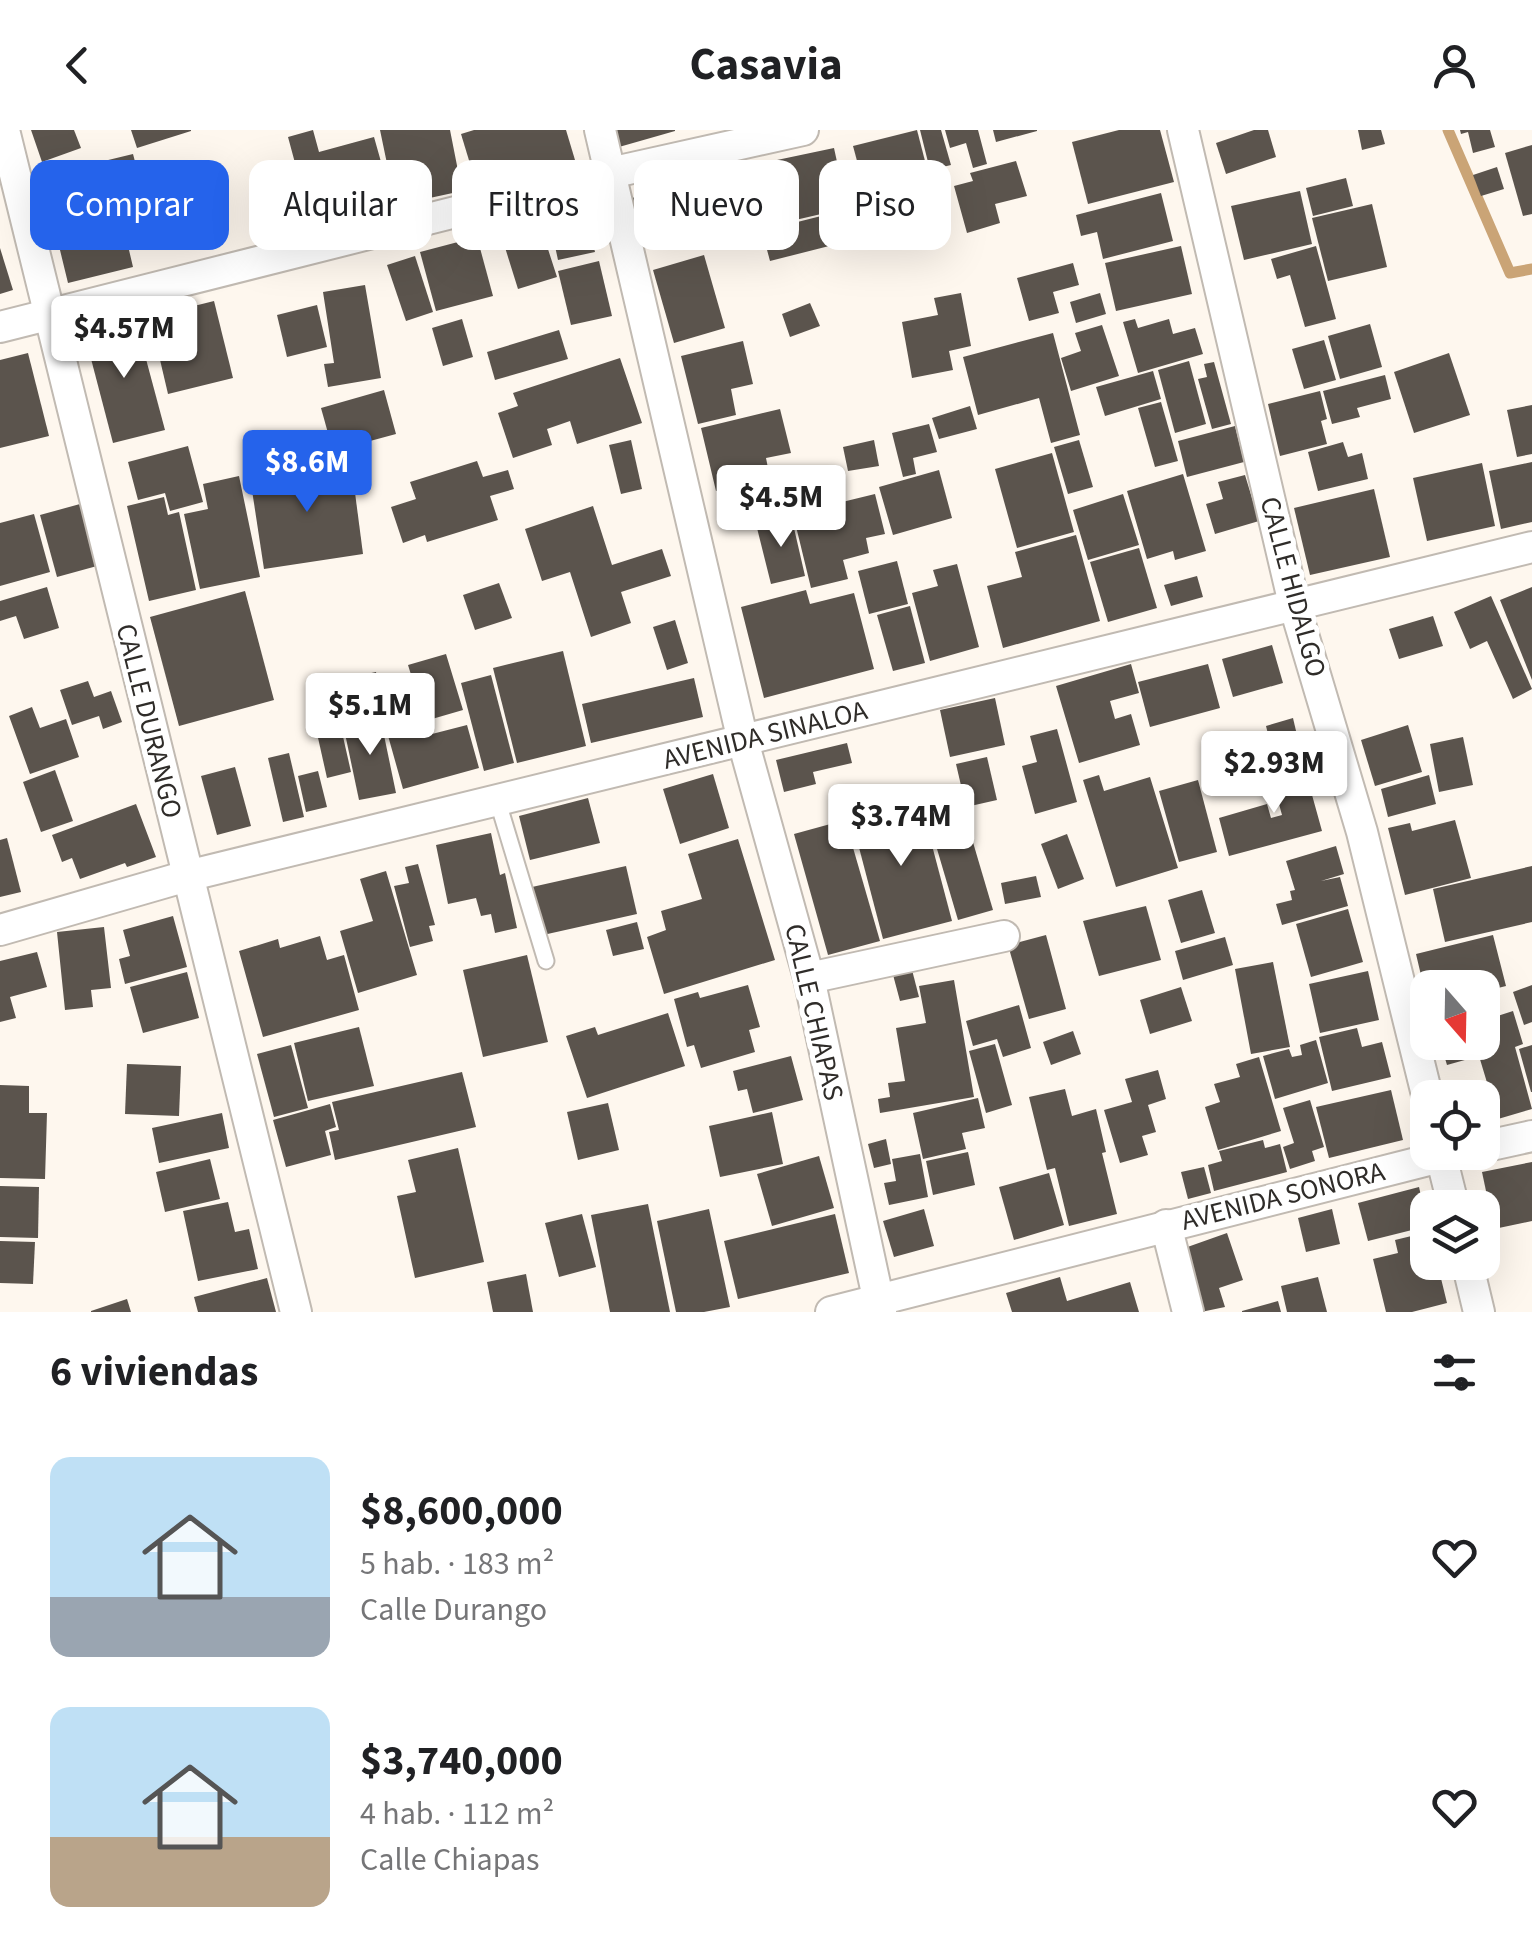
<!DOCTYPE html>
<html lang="es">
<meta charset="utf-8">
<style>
body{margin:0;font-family:"Source Sans 3",sans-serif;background:#f6f6f6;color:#202124;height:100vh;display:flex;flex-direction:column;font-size:38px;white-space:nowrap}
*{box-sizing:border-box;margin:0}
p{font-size:32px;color:#757577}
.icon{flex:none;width:55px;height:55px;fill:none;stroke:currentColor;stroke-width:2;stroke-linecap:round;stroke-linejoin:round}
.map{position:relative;height:1182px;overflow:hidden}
.panel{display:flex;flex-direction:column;background:#fff;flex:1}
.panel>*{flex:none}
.banner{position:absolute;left:30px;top:30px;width:1000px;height:90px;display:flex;gap:20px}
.needle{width:65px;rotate:160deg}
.controls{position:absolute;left:1410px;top:840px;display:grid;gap:20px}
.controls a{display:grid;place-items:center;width:90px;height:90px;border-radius:20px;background:#fff;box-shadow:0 10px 40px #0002;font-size:50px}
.price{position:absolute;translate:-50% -85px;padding:0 22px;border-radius:10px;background:#fff;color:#222;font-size:32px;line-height:65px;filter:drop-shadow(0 2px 5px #0008)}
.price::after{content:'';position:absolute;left:50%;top:60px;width:30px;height:22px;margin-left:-15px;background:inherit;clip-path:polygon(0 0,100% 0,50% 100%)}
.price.selected{background:#2563eb;color:#fff}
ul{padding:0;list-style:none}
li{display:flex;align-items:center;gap:30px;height:250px;padding:0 50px}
li span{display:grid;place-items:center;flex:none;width:280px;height:200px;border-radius:20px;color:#555}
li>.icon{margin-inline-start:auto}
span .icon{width:120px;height:120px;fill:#fffc;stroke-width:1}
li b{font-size:42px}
h2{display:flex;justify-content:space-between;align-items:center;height:120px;padding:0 50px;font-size:42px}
.tag{padding:0 35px;border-radius:20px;background:#fff;box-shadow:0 10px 40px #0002;font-size:35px;line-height:90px}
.tag.selected{background:#2563eb;color:#fff}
header{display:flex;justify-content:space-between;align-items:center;height:130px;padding:0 50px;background:#fff;font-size:45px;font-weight:700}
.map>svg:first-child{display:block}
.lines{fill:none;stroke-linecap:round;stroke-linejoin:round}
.stream{stroke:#caa476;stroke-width:11}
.building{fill:#5b544d}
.lane-casing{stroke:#c1bab2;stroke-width:19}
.street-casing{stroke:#c1bab2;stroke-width:34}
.lane{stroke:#fff;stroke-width:15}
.street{stroke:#fff;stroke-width:30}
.labels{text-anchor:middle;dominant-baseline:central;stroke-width:10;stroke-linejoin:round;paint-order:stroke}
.street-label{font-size:28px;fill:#2f2c29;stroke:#fff}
</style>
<header><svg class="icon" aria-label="back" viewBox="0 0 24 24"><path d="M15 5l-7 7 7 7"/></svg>Casavia<svg class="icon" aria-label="person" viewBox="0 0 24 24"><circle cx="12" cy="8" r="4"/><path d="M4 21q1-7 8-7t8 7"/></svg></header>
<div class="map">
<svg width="1532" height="1182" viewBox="0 0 1532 1182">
<rect width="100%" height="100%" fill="#fef7ee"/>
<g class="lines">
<!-- stream -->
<polyline class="stream" points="1448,0 1510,143 1532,139"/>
</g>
<!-- building -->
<g class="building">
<polygon points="31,0 74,0 81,18 42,32"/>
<polygon points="131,0 191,0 191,1 137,18"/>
<polygon points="313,0 319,22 374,7 385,46 347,56 356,88 296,104 289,74 305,70 288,7"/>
<polygon points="380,0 450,0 462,61 425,69 419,42 390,48"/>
<polygon points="474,0 566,0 575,30 478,60 461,4"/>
<polygon points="614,0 675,0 675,1 619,17"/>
<polygon points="917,0 933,62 870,79 853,16"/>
<polygon points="920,0 941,0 951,35 930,40"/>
<polygon points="945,0 978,0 987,34 973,38 966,13 950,18"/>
<polygon points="993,0 1037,0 1037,1 996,12"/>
<polygon points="1119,0 1160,0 1174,52 1088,74 1072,12"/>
<polygon points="1254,0 1268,0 1276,27 1226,44 1216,13"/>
<polygon points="1358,0 1381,0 1385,14 1362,20"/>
<polygon points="1460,0 1490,0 1495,17 1473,23 1468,2 1461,4"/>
<polygon points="1532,15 1532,84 1523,86 1505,23"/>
<polygon points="834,18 847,78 791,91 777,30"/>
<polygon points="133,24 142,58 164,53 177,107 129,120 133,137 68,153 42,46"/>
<polygon points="1016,31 1027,66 995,74 1000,93 967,103 954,56 973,51 970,43"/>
<polygon points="1497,37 1504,59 1481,66 1473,45"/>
<polygon points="1346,48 1353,76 1313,86 1306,58"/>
<polygon points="685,54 698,104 645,118 632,68"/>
<polygon points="205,55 210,74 173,84 168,65"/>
<polygon points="1300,61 1312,114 1244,130 1231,76"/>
<polygon points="1161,63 1173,111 1103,129 1097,102 1081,106 1076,85"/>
<polygon points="1372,74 1387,137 1328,151 1312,88"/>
<polygon points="833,83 841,113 770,131 762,101"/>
<polygon points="586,85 595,122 558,130 550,93"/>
<polygon points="535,102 539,115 546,113 557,147 518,159 503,111"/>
<polygon points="477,107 493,166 436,181 420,122"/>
<polygon points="1181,116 1192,164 1116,181 1105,133"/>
<polygon points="1316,116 1336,189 1305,197 1290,145 1277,149 1271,129"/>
<polygon points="0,118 13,160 0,164"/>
<polygon points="704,125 725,198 674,213 653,140"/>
<polygon points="415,126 433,182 406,191 387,135"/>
<polygon points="599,131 612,186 571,195 558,141"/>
<polygon points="1073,133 1079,155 1053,162 1059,183 1029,191 1017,148"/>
<polygon points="365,155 381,248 328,257 324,234 334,233 323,162"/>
<polygon points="961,163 971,216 949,221 953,240 912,248 902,192 938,185 934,168"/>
<polygon points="1100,163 1106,184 1076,193 1070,172"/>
<polygon points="214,171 233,248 168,264 150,187"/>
<polygon points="810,173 820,196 790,207 782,184"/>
<polygon points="317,175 327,217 287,227 277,185"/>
<polygon points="135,188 165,300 113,313 84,202"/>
<polygon points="462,189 473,227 443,236 432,198"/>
<polygon points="1135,189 1138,198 1169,189 1173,204 1195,198 1203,224 1138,243 1123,192"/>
<polygon points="1370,194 1382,237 1340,249 1328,206"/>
<polygon points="1102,195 1119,246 1071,261 1061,228 1081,221 1075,203"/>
<polygon points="559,200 568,229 495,250 487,222"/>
<polygon points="1053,203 1080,305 1051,313 1039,268 978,285 963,227"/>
<polygon points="1324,210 1336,250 1304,259 1292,219"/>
<polygon points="743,211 753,254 731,259 736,285 698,294 681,226"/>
<polygon points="28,223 49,306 0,318 0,230"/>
<polygon points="1449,223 1470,285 1414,303 1394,242"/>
<polygon points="620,228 642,293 577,314 570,291 547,299 552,315 513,328 498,283 518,276 513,263"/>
<polygon points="1189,231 1206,294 1175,303 1158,240"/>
<polygon points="1214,232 1231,294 1212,299 1198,249 1207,247 1204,234"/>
<polygon points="1153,241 1161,269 1105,286 1096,257"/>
<polygon points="1385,245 1391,269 1357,278 1360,287 1332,294 1323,261"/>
<polygon points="384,260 396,304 333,321 321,278"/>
<polygon points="1320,261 1327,289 1321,291 1327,314 1280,326 1268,274"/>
<polygon points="1161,272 1178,331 1155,337 1138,278"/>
<polygon points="1532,275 1532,324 1517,327 1507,280"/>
<polygon points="970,276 977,299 939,309 932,288"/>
<polygon points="780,279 791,323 766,328 770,348 716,361 701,298"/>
<polygon points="929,294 937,322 913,328 916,344 903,347 892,303"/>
<polygon points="1235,296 1244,332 1187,347 1178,311"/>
<polygon points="631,310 642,359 621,364 609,315"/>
<polygon points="874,310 879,336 848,341 843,317"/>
<polygon points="1079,310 1093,357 1068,364 1054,317"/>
<polygon points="1343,312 1348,327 1362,323 1368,349 1318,361 1308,322"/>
<polygon points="188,316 203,372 170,381 165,363 138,370 128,332"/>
<polygon points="1052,323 1074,402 1017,418 995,339"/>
<polygon points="477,331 483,347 508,340 514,359 490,366 498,390 427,412 425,405 403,413 391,377 416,369 410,352"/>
<polygon points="351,332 363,424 264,439 250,347"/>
<polygon points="1532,332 1532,392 1501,399 1489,341"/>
<polygon points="1482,333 1495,396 1427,411 1413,348"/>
<polygon points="939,340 952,388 893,405 879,357"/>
<polygon points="1183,344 1206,421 1175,430 1173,421 1147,429 1127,361"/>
<polygon points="1245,345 1259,391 1215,404 1206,374 1223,369 1218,352"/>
<polygon points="239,346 260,447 200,459 184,384 208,379 203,354"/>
<polygon points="1374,359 1390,427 1310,445 1294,378"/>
<polygon points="875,364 885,404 866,408 869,423 843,430 848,449 811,458 793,384"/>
<polygon points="1123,364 1139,415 1088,430 1073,380"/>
<polygon points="164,367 168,385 179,382 196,460 149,471 127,376"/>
<polygon points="80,374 97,436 57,447 40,385"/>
<polygon points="593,376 612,435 662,419 671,446 621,462 631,493 591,507 570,442 542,451 525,399"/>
<polygon points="34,384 50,442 0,456 0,393"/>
<polygon points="791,385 805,446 771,454 756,394"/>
<polygon points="1076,405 1100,491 1003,518 987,456 1022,447 1015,422"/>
<polygon points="1139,418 1157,478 1108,492 1090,432"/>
<polygon points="897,431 908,474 869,484 858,441"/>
<polygon points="957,434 979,517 930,531 912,463 938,456 933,440"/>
<polygon points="1197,446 1203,467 1171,476 1164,455"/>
<polygon points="499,453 512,488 475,500 463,465"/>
<polygon points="47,457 59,498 24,509 16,486 0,491 0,471"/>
<polygon points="1532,457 1532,550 1500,470"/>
<polygon points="806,460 810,474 854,463 874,539 764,568 741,477"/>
<polygon points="245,461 274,570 179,596 150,487"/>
<polygon points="1491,466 1532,559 1513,569 1487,511 1470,519 1454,482"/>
<polygon points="910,476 925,533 893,541 877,485"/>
<polygon points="1433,486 1443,516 1399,529 1389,499"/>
<polygon points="675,490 688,533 667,540 653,497"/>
<polygon points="1272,515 1283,553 1233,567 1222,529"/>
<polygon points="563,521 586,616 517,633 493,538"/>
<polygon points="446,524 463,580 432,589 426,571 402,578 395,556 413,551 408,535"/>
<polygon points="1131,534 1139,563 1110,571 1115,589 1131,584 1140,615 1079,633 1056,556"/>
<polygon points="1208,534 1220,578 1150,597 1138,552"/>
<polygon points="376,542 384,580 343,589 335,551"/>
<polygon points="491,545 514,633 484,641 461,553"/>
<polygon points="694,548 703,587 591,613 582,574"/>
<polygon points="88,551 94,567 111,561 122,592 103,599 99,586 72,595 60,560"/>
<polygon points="332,558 351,642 327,648 308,563"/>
<polygon points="995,568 1005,615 950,627 940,580"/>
<polygon points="32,577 40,598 66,589 79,627 30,644 9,586"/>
<polygon points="426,584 432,604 467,595 479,638 403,659 385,595"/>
<polygon points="380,586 396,663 359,670 343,594"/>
<polygon points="1293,588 1300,618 1273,624 1266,596"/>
<polygon points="1408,595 1422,642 1375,656 1361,610"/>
<polygon points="1057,599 1077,672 1035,684 1022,636 1037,632 1030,606"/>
<polygon points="1463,607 1473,655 1439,662 1430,614"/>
<polygon points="847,613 852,633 813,642 816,654 784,662 776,630"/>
<polygon points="289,623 304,687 283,692 268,628"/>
<polygon points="987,627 997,670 966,677 956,634"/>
<polygon points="1304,636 1322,701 1229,726 1219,688 1267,674 1271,688 1282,685 1271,645"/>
<polygon points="235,637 251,696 217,705 201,646"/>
<polygon points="55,640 73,691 41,702 23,652"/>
<polygon points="318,641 327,677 306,682 298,646"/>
<polygon points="713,644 729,698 680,714 663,659"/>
<polygon points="1099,645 1104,661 1150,647 1178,738 1116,757 1083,650"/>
<polygon points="1429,645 1436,674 1388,687 1381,659"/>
<polygon points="1198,650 1217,722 1179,732 1159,661"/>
<polygon points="959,665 993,780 958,790 924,675"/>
<polygon points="588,668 600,713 530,730 519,686"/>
<polygon points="920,670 952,791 883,809 851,687"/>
<polygon points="136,674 156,727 127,737 125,733 80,749 72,728 62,732 52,705"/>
<polygon points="845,690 880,811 828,825 794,704"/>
<polygon points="1455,690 1471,748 1405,765 1388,698 1410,693 1412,701"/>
<polygon points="491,703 500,745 505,743 517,798 495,803 491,784 481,786 476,768 448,774 436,715"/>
<polygon points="1067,704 1084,749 1058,759 1041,714"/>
<polygon points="7,708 21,762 0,767 0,710"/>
<polygon points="738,709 775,830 664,864 647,807 666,800 661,781 702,769 688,724"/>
<polygon points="1336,716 1344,744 1321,751 1340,747 1348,776 1282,795 1276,774 1292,770 1290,761 1295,760 1286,731"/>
<polygon points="418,734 435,795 429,796 433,811 410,817 394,756 409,753 405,737"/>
<polygon points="626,736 637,784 543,805 532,757"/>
<polygon points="1532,736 1532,792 1445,812 1433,759"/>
<polygon points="386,741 417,845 358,863 340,801 373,791 360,749"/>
<polygon points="1036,746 1041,767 1005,774 1001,753"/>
<polygon points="1202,760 1215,803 1181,813 1168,770"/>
<polygon points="1146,776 1161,830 1099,846 1083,791"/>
<polygon points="1348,779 1363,832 1311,847 1296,794"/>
<polygon points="173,786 187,837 125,854 119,829 130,826 123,800"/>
<polygon points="637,792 644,819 613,826 606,800"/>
<polygon points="104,797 111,858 91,860 93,877 65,880 57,802"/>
<polygon points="1046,805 1066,879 1029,889 1008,815"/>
<polygon points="1493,805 1506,856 1482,862 1482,858 1424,858 1416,824"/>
<polygon points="320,806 327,830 344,825 359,880 263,907 239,821 278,809 280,818"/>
<polygon points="1225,807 1233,835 1183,850 1175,821"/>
<polygon points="37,822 47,857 10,867 16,888 0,892 0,831"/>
<polygon points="527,825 548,912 483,927 463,840"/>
<polygon points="1273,832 1290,917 1251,924 1235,839"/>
<polygon points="911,836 919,867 900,871 892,841"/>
<polygon points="1368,841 1379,890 1320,903 1309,854"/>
<polygon points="187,842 199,888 143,903 130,857"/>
<polygon points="954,850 974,967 880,983 878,969 890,967 888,953 905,951 896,898 926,893 919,856"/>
<polygon points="748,855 760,897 749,900 755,922 701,938 694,915 687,917 674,869 698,862 700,868"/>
<polygon points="1532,855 1532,892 1524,895 1513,862"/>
<polygon points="1181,857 1192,891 1150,904 1140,870"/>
<polygon points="1019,875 1031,918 1003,927 997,909 973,916 966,891"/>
<polygon points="1513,881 1523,914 1515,917 1532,979 1498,989 1479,926 1447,935 1440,912 1482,912 1482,891"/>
<polygon points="668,883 685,936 587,968 566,906 595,897 598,905"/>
<polygon points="359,897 374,956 308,971 294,913"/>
<polygon points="1357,898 1362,917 1382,912 1391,947 1332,961 1319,907"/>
<polygon points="1073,901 1081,924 1051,935 1043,912"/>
<polygon points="1316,910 1328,953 1275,969 1263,926 1289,919 1292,927 1302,925 1300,915"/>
<polygon points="995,914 1012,975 986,983 969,921"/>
<polygon points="291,915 308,978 274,987 257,924"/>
<polygon points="1532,915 1532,962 1531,962 1519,919"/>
<polygon points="791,926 803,970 753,983 747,959 738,961 733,941"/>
<polygon points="1259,927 1281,1001 1218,1020 1205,977 1220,972 1214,954 1240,947 1236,934"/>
<polygon points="127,934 181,936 179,986 125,984"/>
<polygon points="1158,940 1166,969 1148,975 1156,1002 1142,1006 1148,1025 1120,1033 1104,980 1132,972 1125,949"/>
<polygon points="462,942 476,997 335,1030 329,1002 339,1000 332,972"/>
<polygon points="0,955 29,956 29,983 47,983 45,1049 0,1048"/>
<polygon points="1065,959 1072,986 1096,979 1106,1022 1102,1023 1117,1084 1069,1096 1055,1038 1047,1040 1029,967"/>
<polygon points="1391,960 1403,1010 1329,1028 1316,977"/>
<polygon points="978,968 985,998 962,1003 966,1019 923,1029 913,983"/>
<polygon points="1310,970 1324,1017 1312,1021 1315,1031 1290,1039 1283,1017 1294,1013 1283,978"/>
<polygon points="608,973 619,1020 578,1030 567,982"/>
<polygon points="330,974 336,997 325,1001 331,1025 286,1037 273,990"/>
<polygon points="772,982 783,1034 720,1047 709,996"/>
<polygon points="222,983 229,1018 159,1033 152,998"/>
<polygon points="886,1009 891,1034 874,1038 868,1014"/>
<polygon points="1263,1010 1265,1018 1280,1014 1287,1042 1214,1061 1208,1035 1222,1031 1219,1021"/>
<polygon points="458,1018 484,1132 415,1148 397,1066 416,1062 408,1030"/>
<polygon points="968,1022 975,1055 933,1065 926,1031"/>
<polygon points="920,1024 928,1067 889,1075 884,1053 896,1051 892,1029"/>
<polygon points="819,1026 834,1078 772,1096 757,1044"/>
<polygon points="210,1029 220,1069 165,1082 156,1042"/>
<polygon points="1532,1032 1532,1091 1494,1099 1482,1042"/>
<polygon points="1204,1037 1211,1063 1188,1069 1181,1042"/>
<polygon points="1049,1043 1064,1095 1014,1110 999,1057"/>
<polygon points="0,1056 39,1057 38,1108 0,1107"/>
<polygon points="1419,1057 1428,1096 1368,1111 1358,1073"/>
<polygon points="228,1072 235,1102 249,1099 258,1139 198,1151 183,1081"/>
<polygon points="648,1074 670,1182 610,1182 591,1085"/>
<polygon points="709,1079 730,1177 704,1182 676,1182 657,1091"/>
<polygon points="924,1079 934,1116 894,1127 883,1091"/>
<polygon points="1332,1079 1340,1114 1306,1122 1298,1088"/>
<polygon points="582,1084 596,1137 559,1147 545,1093"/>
<polygon points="835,1084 849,1143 738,1169 724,1111"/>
<polygon points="1428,1102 1428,1132 1437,1132 1447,1173 1412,1182 1386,1182 1373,1129 1398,1123 1395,1110"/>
<polygon points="1227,1103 1243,1150 1219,1158 1225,1177 1201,1182 1179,1120"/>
<polygon points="0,1111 35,1112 33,1154 0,1153"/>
<polygon points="526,1144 533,1182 493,1182 487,1152"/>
<polygon points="1060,1147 1067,1171 1130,1152 1139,1182 1012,1182 1006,1163"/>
<polygon points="1318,1147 1327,1182 1287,1182 1281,1156"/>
<polygon points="267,1148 276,1182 198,1182 194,1167"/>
<polygon points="127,1169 131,1182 91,1182 91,1181"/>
<polygon points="1278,1171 1281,1182 1242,1182 1242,1181"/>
</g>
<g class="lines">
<!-- lane casing -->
<g class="lane-casing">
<polyline id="lane" points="497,669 546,831"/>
</g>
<!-- street casing -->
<g class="street-casing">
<g id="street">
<polyline points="4,0 296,1182"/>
<polyline points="600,0 743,611 809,848 881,1182"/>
<polyline points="1183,0 1294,474 1362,702 1428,969"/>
<polyline points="0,197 610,43 803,0"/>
<polyline points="0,800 187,746 1532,417"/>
<polyline points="809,848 1004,806"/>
<polyline points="1482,1017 1532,1006"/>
<polyline points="1440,1022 1454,1078"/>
<polyline points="1166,1095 1188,1182"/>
<polyline points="1467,1132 1479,1182"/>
<polyline points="831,1182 1460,1022"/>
</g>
</g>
<!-- lane -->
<use href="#lane" class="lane"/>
<!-- street -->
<use href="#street" class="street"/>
</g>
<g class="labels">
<!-- street labels -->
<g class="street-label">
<text transform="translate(1293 457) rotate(75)">CALLE HIDALGO</text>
<text transform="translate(149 591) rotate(76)">CALLE DURANGO</text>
<text transform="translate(765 605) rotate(-14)">AVENIDA SINALOA</text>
<text transform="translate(814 882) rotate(77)">CALLE CHIAPAS</text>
<text transform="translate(1283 1066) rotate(-14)">AVENIDA SONORA</text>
</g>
</g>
</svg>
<div class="controls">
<a><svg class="needle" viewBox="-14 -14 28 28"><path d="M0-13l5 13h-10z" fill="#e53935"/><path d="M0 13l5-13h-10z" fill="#757577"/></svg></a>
<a><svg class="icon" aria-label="locate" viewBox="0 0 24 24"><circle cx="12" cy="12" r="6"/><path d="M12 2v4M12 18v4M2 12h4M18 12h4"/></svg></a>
<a><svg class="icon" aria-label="layers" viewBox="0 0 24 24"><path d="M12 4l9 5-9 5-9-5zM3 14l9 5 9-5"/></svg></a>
</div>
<b class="price" style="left:124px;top:251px">$4.57M</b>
<b class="price selected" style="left:307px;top:385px">$8.6M</b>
<b class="price" style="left:781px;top:420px">$4.5M</b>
<b class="price" style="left:370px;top:628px">$5.1M</b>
<b class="price" style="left:1274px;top:686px">$2.93M</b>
<b class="price" style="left:901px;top:739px">$3.74M</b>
<div class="banner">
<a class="tag selected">Comprar</a>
<a class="tag">Alquilar</a>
<a class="tag">Filtros</a>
<a class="tag">Nuevo</a>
<a class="tag">Piso</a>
</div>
</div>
<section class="panel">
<h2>6 viviendas<svg class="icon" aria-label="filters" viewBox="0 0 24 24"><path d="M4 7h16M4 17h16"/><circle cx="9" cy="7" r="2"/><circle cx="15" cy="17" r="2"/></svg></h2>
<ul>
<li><span style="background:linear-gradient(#bfe0f5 70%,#9aa5b1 0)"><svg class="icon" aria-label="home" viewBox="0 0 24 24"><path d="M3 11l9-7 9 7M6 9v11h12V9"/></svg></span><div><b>$8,600,000</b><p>5 hab. · 183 m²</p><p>Calle Durango</p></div><svg class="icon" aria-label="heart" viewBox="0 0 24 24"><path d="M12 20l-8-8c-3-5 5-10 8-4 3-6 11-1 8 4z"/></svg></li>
<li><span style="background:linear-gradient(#bfe0f5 65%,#b9a48a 0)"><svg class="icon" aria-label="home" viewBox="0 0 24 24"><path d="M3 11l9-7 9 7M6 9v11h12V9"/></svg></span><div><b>$3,740,000</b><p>4 hab. · 112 m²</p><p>Calle Chiapas</p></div><svg class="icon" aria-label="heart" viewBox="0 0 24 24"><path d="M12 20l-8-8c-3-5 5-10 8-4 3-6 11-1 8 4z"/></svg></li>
</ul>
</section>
